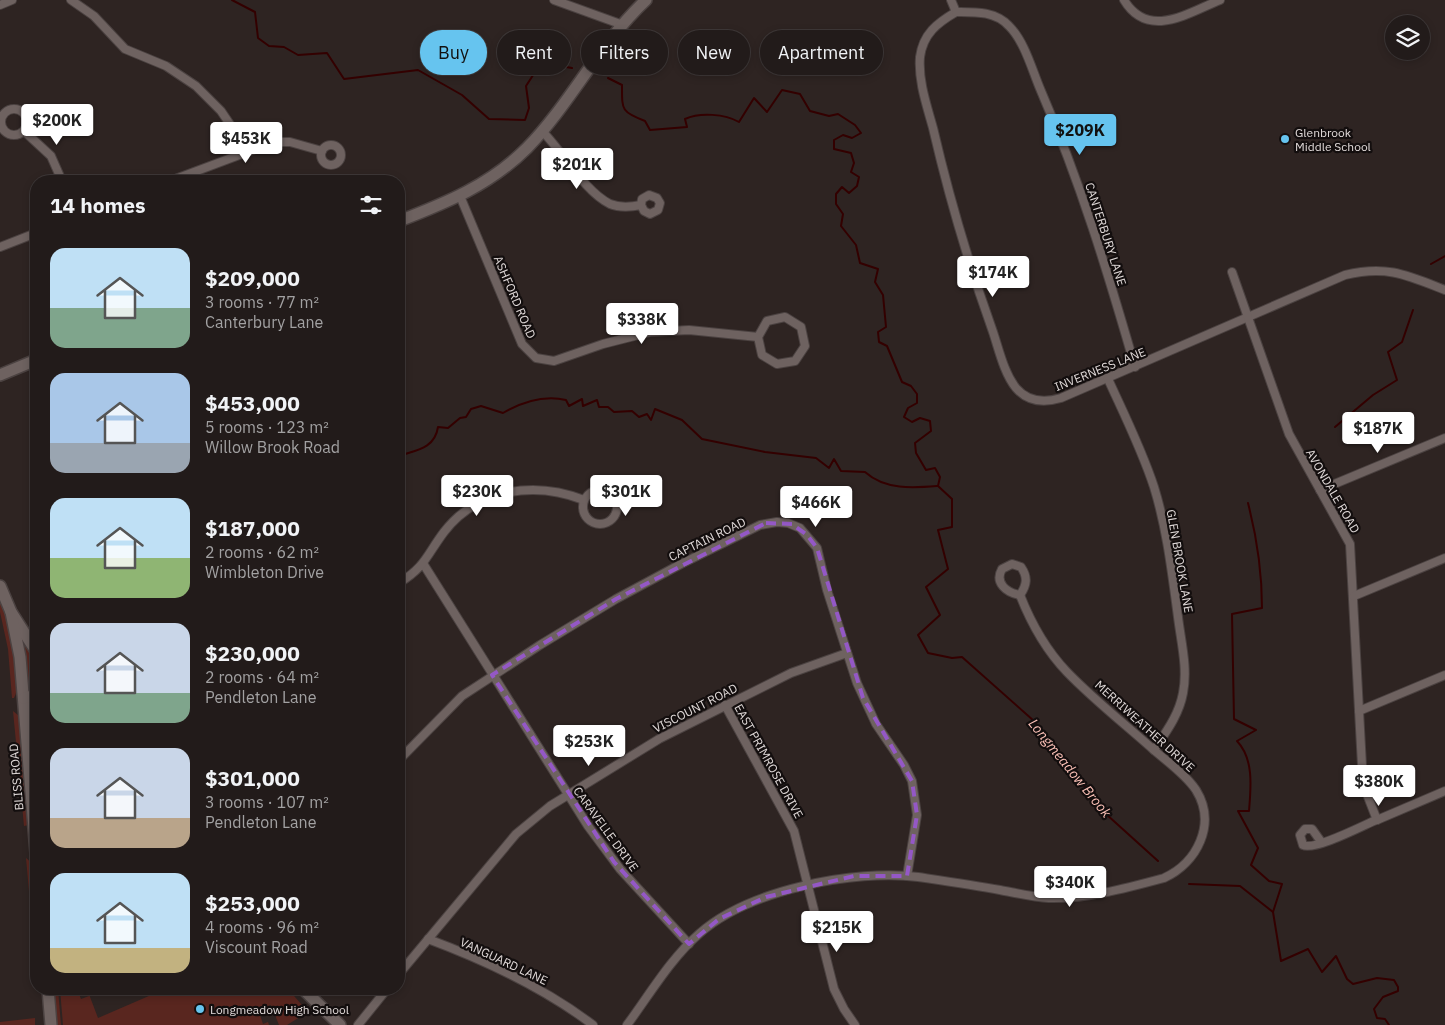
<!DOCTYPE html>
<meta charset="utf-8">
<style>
body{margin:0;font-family:"IBM Plex Sans",sans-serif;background:#2e2827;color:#f1f3f6;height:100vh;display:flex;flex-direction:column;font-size:19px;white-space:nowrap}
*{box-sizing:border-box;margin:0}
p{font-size:16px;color:#a2a1a2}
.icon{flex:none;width:28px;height:28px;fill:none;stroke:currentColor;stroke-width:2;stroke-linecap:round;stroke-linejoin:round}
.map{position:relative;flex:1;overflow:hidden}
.sheet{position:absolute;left:30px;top:175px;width:375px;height:820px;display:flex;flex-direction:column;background:#221b1a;border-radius:20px;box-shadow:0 2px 8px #0003,0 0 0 1px #3f3939}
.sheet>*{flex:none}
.top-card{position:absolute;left:420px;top:30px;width:475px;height:45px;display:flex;gap:10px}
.buttons{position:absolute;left:1385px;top:15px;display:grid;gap:10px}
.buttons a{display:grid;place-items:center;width:45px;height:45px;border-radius:50%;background:#221b1a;box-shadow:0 2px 8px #0003,0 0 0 1px #3f3939;font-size:25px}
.price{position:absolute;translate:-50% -42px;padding:0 11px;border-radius:5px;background:#fff;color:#222;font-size:16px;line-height:32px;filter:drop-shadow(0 1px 2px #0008)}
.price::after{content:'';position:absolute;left:50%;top:30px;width:15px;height:11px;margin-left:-8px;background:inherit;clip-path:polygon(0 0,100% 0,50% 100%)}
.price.selected{background:#66c4ef;color:#111}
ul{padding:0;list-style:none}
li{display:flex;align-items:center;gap:15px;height:125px;padding:0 20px}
li span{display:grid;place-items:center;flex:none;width:140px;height:100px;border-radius:15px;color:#555}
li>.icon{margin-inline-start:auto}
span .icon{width:60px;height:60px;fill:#fffc;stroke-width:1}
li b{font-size:21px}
h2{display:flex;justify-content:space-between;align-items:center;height:60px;padding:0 20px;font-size:21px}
.chip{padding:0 18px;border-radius:22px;background:#221b1a;box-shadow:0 2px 8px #0003,0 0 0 1px #3f3939;font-size:18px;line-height:45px}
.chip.selected{background:#66c4ef;color:#111}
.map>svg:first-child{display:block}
.green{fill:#59261f}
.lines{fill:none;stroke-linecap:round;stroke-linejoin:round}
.stream{stroke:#300;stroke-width:2}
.street-casing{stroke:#4b4241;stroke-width:10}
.secondary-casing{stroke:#4b4241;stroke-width:14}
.street{stroke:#6e6260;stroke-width:8}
.secondary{stroke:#6e6260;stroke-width:11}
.marked{fill:none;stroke:#9458c6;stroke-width:4;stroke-dasharray:10 6;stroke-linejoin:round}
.poi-dot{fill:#66c4ef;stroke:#130e0e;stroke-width:2}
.labels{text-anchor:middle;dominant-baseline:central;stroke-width:4.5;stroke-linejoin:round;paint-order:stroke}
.poi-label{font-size:12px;fill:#e1dad9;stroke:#130e0e;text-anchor:start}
.street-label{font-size:12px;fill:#e1dad9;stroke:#130e0e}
.water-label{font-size:14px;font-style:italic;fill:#fcc1b7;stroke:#130e0e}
</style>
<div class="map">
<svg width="1445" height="1025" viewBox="0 0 1445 1025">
<rect width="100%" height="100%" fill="#2e2422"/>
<!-- green -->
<g class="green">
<path d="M0,599C7,615 24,685 14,698H12L8,649L0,612Z"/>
<polygon points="23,640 25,640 36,660 36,691 28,694"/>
<polygon points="13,711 19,716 29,825 24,826"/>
<path d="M26,858C40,866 36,929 36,946L34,947Z"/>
<polygon points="53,989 58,989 61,1025 56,1025"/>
<polygon points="60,989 77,989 81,999 89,996 87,989 98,1018 165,989 212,989 214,993 217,992 216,989 288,989 308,1012 287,1025 279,1025 271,1005 262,1008 264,1014 260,1015 263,1024 268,1022 269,1025 63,1025"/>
<polygon points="35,1018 35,1025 0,1025 0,1022"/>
</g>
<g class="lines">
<!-- stream -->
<g class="stream">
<polyline points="232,0 255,12 258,38 269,46 284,47 298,55 327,53 344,79 418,70 462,95 489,119 525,120 529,108 526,86 537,69 555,65 572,68"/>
<path d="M608,78L622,85C622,110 621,112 645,121L650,130L687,127L685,119C700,112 725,114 739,122L754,98L767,112L782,90L800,94L810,111L829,116L838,114L855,125L861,133L852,138L843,135L834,140V149L851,153L854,163L851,172L859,177L857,186L849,193L842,187L836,194V204L843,214L841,226L856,245L860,263L878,269L875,282L883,295L886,327L878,332L879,342L887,346L902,382L911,386L917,394V403L908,408L904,417L912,422L920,418L930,421L931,431L915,443L916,453L926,470L935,468L940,477L938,486L952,499V527L938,530L948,569L926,587L940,615L918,635L928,653L952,658L962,657L1034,721L1106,814L1158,861"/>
<polyline points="1431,264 1445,256"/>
<polyline points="1335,427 1373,395 1397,380 1388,352 1402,342 1413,310"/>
<path d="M399,456C417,450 435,448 438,427L448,428L460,418L466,417L471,409L481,406L503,413C522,402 544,395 566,400L569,406L582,399L583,406L597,400L599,407H608L614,412L632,411L639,417L647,414L651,420L655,409L682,420L702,439L765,452L816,458L829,468L834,459L841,471L865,472C885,490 913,488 937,486"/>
<path d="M1248,503C1257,538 1262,572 1262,608L1232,614L1234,719L1256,730L1237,741C1254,759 1251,787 1249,811H1238L1258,848L1251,865L1269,881L1282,884L1273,912"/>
<polyline points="1189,884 1240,886 1273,912 1281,961 1308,949 1322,972 1336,956 1347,979 1353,984 1377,978 1394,980 1398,987 1398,991 1383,997 1374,1009 1377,1018 1385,1019 1389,1025"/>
</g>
<!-- street casing -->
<g class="street-casing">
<g id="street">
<polyline points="71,0 94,16 125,49 166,66 196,86 221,111 248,151"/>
<polyline points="554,0 623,25"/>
<path d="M951,0L956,12C937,23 923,34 920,57C918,81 927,106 933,128C949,197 969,265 993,332C999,350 1004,373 1016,388C1028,402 1044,403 1061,398L1345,275C1387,265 1407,275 1445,290"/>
<path d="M1124,0C1148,40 1188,13 1220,0"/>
<polyline points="0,5 12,0"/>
<path d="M956,12C975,12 995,11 1009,26C1025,42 1032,70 1041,91C1080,181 1108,273 1135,367"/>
<circle cx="14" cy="122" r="13"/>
<polyline points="24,131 51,156 62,181"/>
<path d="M542,131C563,152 584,191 610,204C620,208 631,207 641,205L642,199L649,195L657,198L660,203L658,210L650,214L644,211L641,205"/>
<circle cx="331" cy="155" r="10"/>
<polyline points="170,181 274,142 290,142 322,151"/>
<polyline points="460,196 522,344 536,358 554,361 603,344 650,332 689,330 758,337 762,355 777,364 795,361 805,346 801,327 785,317 767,321 758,337"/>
<polyline points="0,247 36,233"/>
<polyline points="1232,272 1289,434 1350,544 1363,784 1377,820"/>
<polyline points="32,362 36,372"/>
<path d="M1108,379C1124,414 1142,450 1154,487C1167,529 1172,573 1178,617C1181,642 1188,668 1183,693C1179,715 1166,732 1154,750"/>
<circle cx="600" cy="507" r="17"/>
<polyline points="1320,490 1445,438"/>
<path d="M1012,564L1021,567C1028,577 1027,585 1020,595C1007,593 994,583 1002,569Z"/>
<polyline points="424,565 588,826 620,869 689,944"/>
<path d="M399,583C426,566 426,556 444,532C478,488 535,481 584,500"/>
<polyline points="1354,596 1445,558"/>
<polyline points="725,705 794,831 834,989 844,1009 855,1025"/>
<polyline points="1359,711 1445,675"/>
<polyline points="399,760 462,696 540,645 616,599 681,564 760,525 777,522 788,523 800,528 817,548 827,590 857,683 876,724 904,765 912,781 917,815 907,876"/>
<path d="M1322,843L1312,829H1305L1300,835L1303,845C1314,851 1362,826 1376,820H1377L1445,791"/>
<path d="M428,939C487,961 543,987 593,1025"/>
<polyline points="399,974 516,834 550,806 659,739 791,673 847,653"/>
<polyline points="358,1025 387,989"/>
<path d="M627,1025C650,994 670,959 700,933C749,890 854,869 918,877C945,881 973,885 1000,890C1016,893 1032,897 1049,898C1087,899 1127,888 1164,878C1197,863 1217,824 1196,790C1186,775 1169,763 1155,751C1126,725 1094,700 1067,672C1046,650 1031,623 1020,595"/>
</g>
</g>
<!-- secondary casing -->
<g class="secondary-casing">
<g id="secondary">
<path d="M399,221C446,203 490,185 527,148C571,103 599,44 646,0"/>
<polyline points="0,375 36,360"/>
<polyline points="0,586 11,612 36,651"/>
<polyline points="11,612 20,657 36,853"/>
<polyline points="24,698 36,695"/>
<polyline points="48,989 51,1025"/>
<polyline points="303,989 340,1025"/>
</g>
</g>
<!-- street -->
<use href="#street" class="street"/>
<!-- secondary -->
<use href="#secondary" class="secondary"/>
</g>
<!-- marked area -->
<path class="marked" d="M766,523L792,524L807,535L817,548L863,698L912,781L917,815L907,876H854L766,897L719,919L689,944L614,862L492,675L616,599Z"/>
<!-- markers -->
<g class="poi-dot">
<circle cx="1285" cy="139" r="5"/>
<circle cx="200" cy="1009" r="5"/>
</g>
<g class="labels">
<!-- poi labels -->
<g class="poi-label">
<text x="1295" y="132">Glenbrook<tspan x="1295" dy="14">Middle School</tspan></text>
<text x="210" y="1009">Longmeadow High School</text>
</g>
<!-- street labels -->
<g class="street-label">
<text transform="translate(1106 234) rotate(72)">CANTERBURY LANE</text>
<text transform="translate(515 297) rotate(67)">ASHFORD ROAD</text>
<text transform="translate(1100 369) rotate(-22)">INVERNESS LANE</text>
<text transform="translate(1333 491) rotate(60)">AVONDALE ROAD</text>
<text transform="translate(707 539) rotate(-26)">CAPTAIN ROAD</text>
<text transform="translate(1180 561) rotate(80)">GLEN BROOK LANE</text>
<text transform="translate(695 708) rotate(-27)">VISCOUNT ROAD</text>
<text transform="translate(1145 726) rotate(42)">MERRIWEATHER DRIVE</text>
<text transform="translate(769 761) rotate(61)">EAST PRIMROSE DRIVE</text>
<text transform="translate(16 777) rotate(-95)">BLISS ROAD</text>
<text transform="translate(606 829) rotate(54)">CARAVELLE DRIVE</text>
<text transform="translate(504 961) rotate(25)">VANGUARD LANE</text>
</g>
<!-- water labels -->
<g class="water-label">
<text transform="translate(1070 768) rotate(51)">Longmeadow Brook</text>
</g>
</g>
</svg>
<div class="buttons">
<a><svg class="icon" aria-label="layers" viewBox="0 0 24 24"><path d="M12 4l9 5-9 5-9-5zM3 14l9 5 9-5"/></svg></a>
</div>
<b class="price" style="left:57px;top:146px">$200K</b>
<b class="price selected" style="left:1080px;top:156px">$209K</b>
<b class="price" style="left:246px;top:164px">$453K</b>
<b class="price" style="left:577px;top:190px">$201K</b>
<b class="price" style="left:993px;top:298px">$174K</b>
<b class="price" style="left:642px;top:345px">$338K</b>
<b class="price" style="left:1378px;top:454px">$187K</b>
<b class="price" style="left:477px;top:517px">$230K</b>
<b class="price" style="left:626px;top:517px">$301K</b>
<b class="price" style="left:816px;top:528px">$466K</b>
<b class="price" style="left:589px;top:767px">$253K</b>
<b class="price" style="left:1379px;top:807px">$380K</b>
<b class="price" style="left:1070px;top:908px">$340K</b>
<b class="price" style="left:837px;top:953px">$215K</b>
<div class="top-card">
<a class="chip selected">Buy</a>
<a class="chip">Rent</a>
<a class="chip">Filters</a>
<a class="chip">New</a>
<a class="chip">Apartment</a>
</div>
<section class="sheet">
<h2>14 homes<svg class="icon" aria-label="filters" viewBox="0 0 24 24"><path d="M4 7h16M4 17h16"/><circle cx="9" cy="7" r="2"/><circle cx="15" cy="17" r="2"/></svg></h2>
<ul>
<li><span style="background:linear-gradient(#bfe0f5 60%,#7fa58c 0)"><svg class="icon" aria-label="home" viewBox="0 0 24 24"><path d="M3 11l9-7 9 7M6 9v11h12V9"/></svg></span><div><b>$209,000</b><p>3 rooms · 77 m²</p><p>Canterbury Lane</p></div></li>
<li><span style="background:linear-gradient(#a9c7e8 70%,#9aa5b1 0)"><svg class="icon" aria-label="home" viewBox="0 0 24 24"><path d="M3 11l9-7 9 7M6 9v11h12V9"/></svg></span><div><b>$453,000</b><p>5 rooms · 123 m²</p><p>Willow Brook Road</p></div></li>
<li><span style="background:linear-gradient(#bfe0f5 60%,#8fb573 0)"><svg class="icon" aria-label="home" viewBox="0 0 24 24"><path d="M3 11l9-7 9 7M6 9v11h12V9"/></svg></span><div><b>$187,000</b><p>2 rooms · 62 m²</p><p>Wimbleton Drive</p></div></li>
<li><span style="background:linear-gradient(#c9d6e8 70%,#7fa58c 0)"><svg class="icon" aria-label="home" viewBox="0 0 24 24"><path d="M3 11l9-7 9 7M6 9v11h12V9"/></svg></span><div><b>$230,000</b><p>2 rooms · 64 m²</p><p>Pendleton Lane</p></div></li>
<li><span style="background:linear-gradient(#c9d6e8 70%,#b9a48a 0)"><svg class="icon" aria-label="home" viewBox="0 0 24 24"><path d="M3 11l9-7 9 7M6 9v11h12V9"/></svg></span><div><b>$301,000</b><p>3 rooms · 107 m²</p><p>Pendleton Lane</p></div></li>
<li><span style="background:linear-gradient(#bfe0f5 75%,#c2b280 0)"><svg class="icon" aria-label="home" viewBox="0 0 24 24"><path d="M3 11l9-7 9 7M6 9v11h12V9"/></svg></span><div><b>$253,000</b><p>4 rooms · 96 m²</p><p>Viscount Road</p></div></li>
</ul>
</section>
</div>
